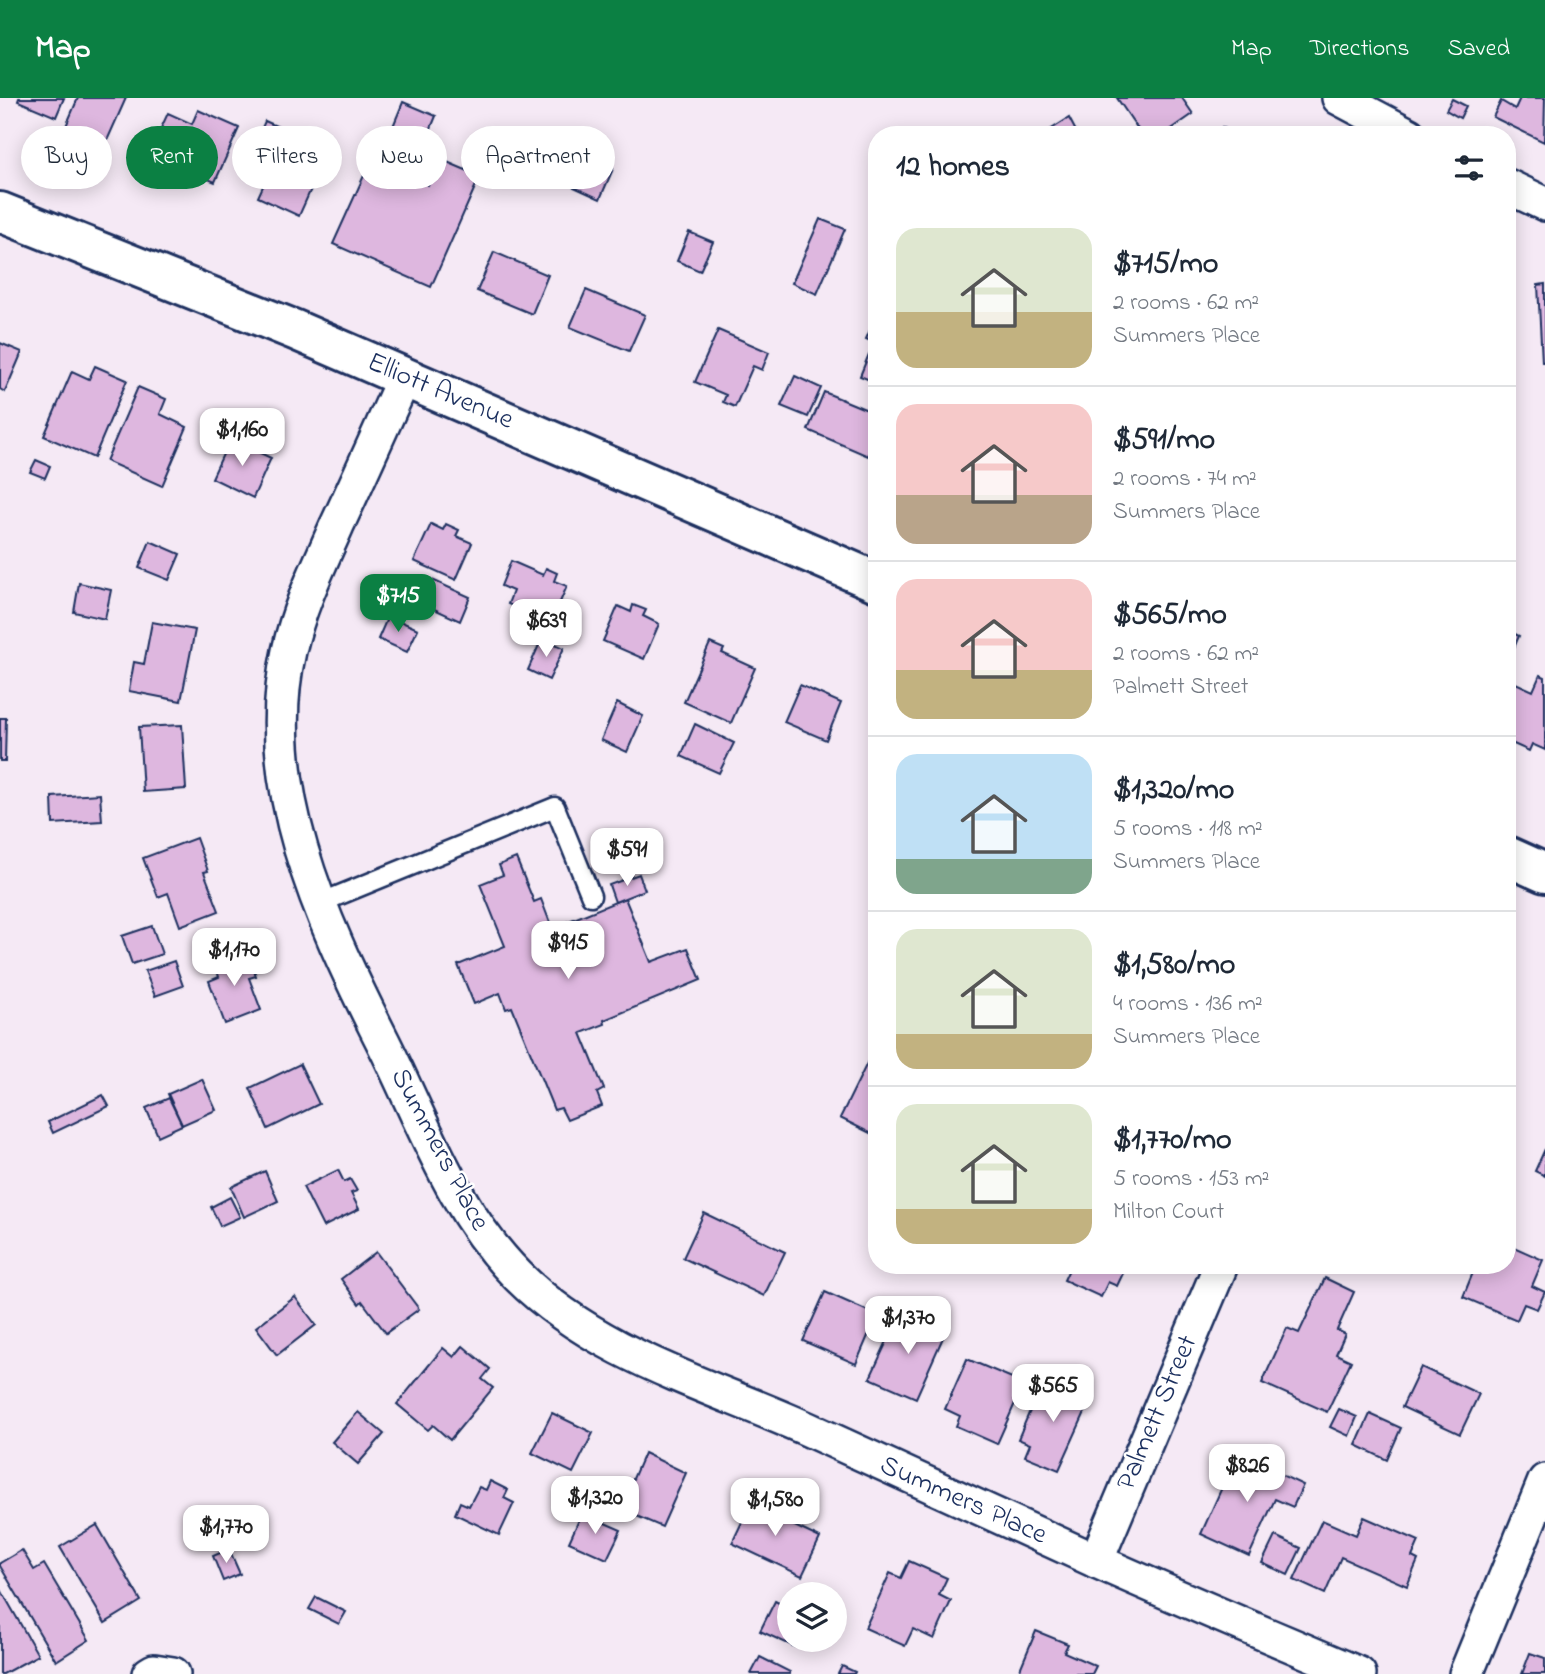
<!DOCTYPE html>
<meta charset="utf-8">
<style>
body{margin:0;font-family:"Indie Flower",sans-serif;background:#f6f6f7;color:#1f2937;height:100vh;display:flex;flex-direction:column;font-size:26px;white-space:nowrap}
*{box-sizing:border-box;margin:0}
p{font-size:23px;color:#747a83}
.icon{flex:none;width:38px;height:38px;fill:none;stroke:currentColor;stroke-width:2;stroke-linecap:round;stroke-linejoin:round}
.map{position:relative;flex:1;overflow:hidden}
.panel{position:absolute;left:868px;top:28px;width:648px;height:1148px;display:flex;flex-direction:column;background:#fff;border-radius:28px;box-shadow:0 4px 18px #0003}
.panel>*{flex:none}
.banner{position:absolute;left:21px;top:28px;width:665px;height:63px;display:flex;gap:14px}
.controls{position:absolute;left:777px;top:1484px;display:grid;gap:14px}
.controls a{display:grid;place-items:center;width:70px;height:70px;border-radius:50%;background:#fff;box-shadow:0 4px 18px #0003;font-size:35px}
.price{position:absolute;translate:-50% -60px;padding:0 16px;border-radius:14px;background:#fff;color:#222;font-size:23px;line-height:46px;filter:drop-shadow(0 2px 4px #0008)}
.price::after{content:'';position:absolute;left:50%;top:42px;width:21px;height:16px;margin-left:-10px;background:inherit;clip-path:polygon(0 0,100% 0,50% 100%)}
.price.active{background:#0b8043;color:#fff}
ul{padding:0;list-style:none}
li{display:flex;align-items:center;gap:21px;height:175px;padding:0 28px}
li+li{border-top:2px solid #e0e1e3}
li span{display:grid;place-items:center;flex:none;width:196px;height:140px;border-radius:21px;color:#555}
li>.icon{margin-inline-start:auto}
span .icon{width:84px;height:84px;fill:#fffc;stroke-width:1}
li b{font-size:30px}
h2{display:flex;justify-content:space-between;align-items:center;height:84px;padding:0 28px;font-size:30px}
.chip{padding:0 24px;border-radius:32px;background:#fff;box-shadow:0 4px 18px #0003;font-size:24px;line-height:63px}
.chip.active{background:#0b8043;color:#fff}
header{display:flex;align-items:center;gap:42px;box-sizing:border-box;height:98px;padding:0 35px;background:#0b8043;color:#fff}
header strong{font-size:33px}
nav{display:flex;gap:38px;margin-inline-start:auto;font-size:24px}
.map>svg:first-child{display:block}
.building{fill:#deb7df;stroke:#1b2f5e;stroke-width:2}
.lines{fill:none;stroke-linecap:round;stroke-linejoin:round}
.lane-casing{stroke:#1b2f5e;stroke-width:23}
.street-casing{stroke:#1b2f5e;stroke-width:38}
.secondary-casing{stroke:#1b2f5e;stroke-width:44}
.lane{stroke:#fff;stroke-width:18}
.street{stroke:#fff;stroke-width:33}
.secondary{stroke:#fff;stroke-width:38}
.labels{text-anchor:middle;dominant-baseline:central;stroke-width:5;stroke-linejoin:round;paint-order:stroke}
.street-label{font-size:28px;fill:#1b2f5e;stroke:#fff}
</style>
<header>
<strong>Map</strong>
<nav><a>Map</a><a>Directions</a><a>Saved</a></nav>
</header>
<div class="map">
<svg width="1545" height="1576" viewBox="0 0 1545 1576">
<rect width="100%" height="100%" fill="#f5e9f5"/>
<filter id="ink" filterUnits="userSpaceOnUse"><feTurbulence type="fractalNoise" baseFrequency=".0143" numOctaves="2"/><feDisplacementMap in="SourceGraphic" scale="14" xChannelSelector="R" yChannelSelector="G"/><feConvolveMatrix kernelMatrix="1 2 1 2 8 2 1 2 1" color-interpolation-filters="sRGB"/></filter>
<g filter="url(#ink)">
<!-- building -->
<g class="building">
<polygon points="19,0 64,0 56,19 18,3"/>
<polygon points="78,0 126,0 102,54 82,45 85,37 66,28"/>
<polygon points="1117,0 1182,0 1193,16 1163,37 1142,37"/>
<polygon points="1520,0 1545,0 1544,44 1493,19 1501,3 1515,11"/>
<polygon points="1452,1 1466,8 1460,20 1446,12"/>
<polygon points="403,4 436,18 420,57 387,43"/>
<polygon points="198,12 239,30 215,84 201,78 198,84 177,75 181,68 150,54 168,15 192,26"/>
<polygon points="1069,20 1078,37 1053,37 1050,32"/>
<polygon points="265,23 301,39 296,49 324,62 299,118 258,99 275,62 252,52"/>
<polygon points="1222,29 1237,37 1218,37"/>
<polygon points="588,60 613,71 600,101 574,89"/>
<polygon points="440,61 480,78 431,189 333,146 371,62 428,87"/>
<polygon points="820,121 845,131 817,196 792,185"/>
<polygon points="689,134 713,144 700,173 677,163"/>
<polygon points="494,154 548,177 532,216 477,193"/>
<polygon points="1545,186 1545,264 1542,264 1538,187"/>
<polygon points="586,192 645,217 629,253 570,229"/>
<polygon points="874,223 877,224 877,246 866,241"/>
<polygon points="718,232 769,254 762,272 753,268 735,309 723,304 726,297 695,284"/>
<polygon points="0,245 22,254 5,294 0,291"/>
<polygon points="869,256 877,259 877,285 860,278"/>
<polygon points="95,268 127,282 94,360 44,338 72,273 89,281"/>
<polygon points="795,278 821,290 808,319 781,308"/>
<polygon points="138,289 166,301 160,316 187,329 162,388 106,363"/>
<polygon points="824,294 877,316 877,338 868,358 808,332"/>
<polygon points="230,341 271,360 253,400 212,380"/>
<polygon points="36,362 50,368 45,380 30,374"/>
<polygon points="431,426 443,432 446,426 459,432 456,438 472,445 456,482 414,463"/>
<polygon points="150,443 180,456 169,482 139,470"/>
<polygon points="511,463 543,477 546,470 557,475 554,483 567,488 551,525 508,506 513,493 501,488"/>
<polygon points="430,481 470,499 460,523 419,504"/>
<polygon points="79,485 111,492 105,521 74,514"/>
<polygon points="633,507 646,512 643,518 659,526 644,561 603,543 618,508 631,514"/>
<polygon points="388,518 418,531 407,554 378,541"/>
<polygon points="152,524 195,532 181,603 129,593 134,564 144,566"/>
<polygon points="1507,532 1519,538 1507,566"/>
<polygon points="542,540 564,550 549,582 528,572"/>
<polygon points="710,545 724,551 722,555 755,570 731,625 684,604"/>
<polygon points="1540,577 1545,579 1545,652 1532,646 1529,653 1507,643 1507,581 1533,593"/>
<polygon points="800,587 841,605 826,642 784,624"/>
<polygon points="617,605 643,618 627,654 601,642"/>
<polygon points="0,620 6,620 5,663 0,663"/>
<polygon points="695,626 734,645 719,675 681,658"/>
<polygon points="182,627 186,691 143,694 139,629"/>
<polygon points="100,696 102,723 53,726 52,699"/>
<polygon points="196,740 208,773 204,774 219,813 180,828 168,795 158,799 143,760"/>
<polygon points="516,760 534,804 541,801 552,830 625,800 651,864 688,850 701,882 604,922 605,926 581,935 604,991 597,995 602,1008 567,1022 561,1010 554,1012 512,909 506,911 500,895 474,906 458,867 505,848 480,786 503,777 499,767"/>
<polygon points="639,776 645,792 615,804 609,787"/>
<polygon points="152,828 162,856 132,866 122,838"/>
<polygon points="238,852 245,871 253,869 256,878 249,880 261,912 225,926 209,883 219,879 213,861"/>
<polygon points="174,863 183,888 155,898 145,873"/>
<polygon points="877,945 877,1032 874,1037 840,1020"/>
<polygon points="300,966 319,1006 268,1031 250,990"/>
<polygon points="202,981 216,1012 182,1027 168,996"/>
<polygon points="103,997 109,1008 53,1035 48,1024"/>
<polygon points="169,1000 182,1027 158,1038 146,1010"/>
<polygon points="1545,1051 1545,1078 1535,1073"/>
<polygon points="338,1072 344,1084 350,1081 357,1093 351,1095 359,1111 323,1129 303,1089"/>
<polygon points="265,1073 278,1103 244,1119 231,1089"/>
<polygon points="230,1099 240,1119 220,1128 211,1109"/>
<polygon points="704,1115 785,1154 764,1198 683,1160"/>
<polygon points="1507,1146 1543,1162 1532,1188 1545,1194 1537,1211 1524,1206 1517,1222 1463,1199 1476,1167 1507,1167"/>
<polygon points="376,1154 419,1211 386,1235 362,1203 359,1206 341,1181"/>
<polygon points="1071,1167 1123,1167 1126,1169 1117,1188 1108,1184 1101,1199 1064,1182"/>
<polygon points="1325,1180 1354,1194 1337,1232 1345,1236 1336,1256 1351,1263 1327,1314 1262,1285 1287,1230 1299,1235"/>
<polygon points="825,1194 877,1217 856,1266 803,1243"/>
<polygon points="295,1199 316,1227 277,1257 256,1229"/>
<polygon points="900,1215 945,1235 916,1300 870,1280"/>
<polygon points="463,1248 490,1271 482,1281 493,1290 450,1342 433,1327 428,1332 397,1306 443,1250 454,1259"/>
<polygon points="967,1261 1024,1285 997,1346 956,1328 960,1318 945,1311"/>
<polygon points="1421,1269 1479,1296 1460,1336 1402,1309"/>
<polygon points="1043,1282 1090,1303 1059,1372 1025,1358 1030,1346 1018,1341"/>
<polygon points="1339,1311 1357,1319 1349,1338 1330,1329"/>
<polygon points="358,1314 384,1336 358,1366 332,1344"/>
<polygon points="552,1315 593,1335 573,1375 532,1355"/>
<polygon points="1370,1316 1401,1330 1387,1362 1356,1347"/>
<polygon points="644,1355 686,1375 662,1429 620,1411"/>
<polygon points="1237,1356 1303,1387 1293,1409 1275,1401 1249,1458 1201,1436"/>
<polygon points="490,1383 508,1392 504,1400 514,1405 499,1437 455,1416 460,1404 469,1408 479,1389 486,1392"/>
<polygon points="753,1401 787,1417 784,1423 820,1440 802,1478 732,1445"/>
<polygon points="582,1415 621,1432 607,1461 569,1444"/>
<polygon points="1364,1419 1419,1443 1412,1459 1418,1462 1407,1488 1341,1459 1325,1496 1294,1482 1322,1422 1356,1437"/>
<polygon points="97,1427 141,1503 105,1525 60,1449"/>
<polygon points="1275,1438 1301,1450 1288,1477 1262,1465"/>
<polygon points="229,1451 240,1476 223,1483 213,1458"/>
<polygon points="22,1452 34,1472 44,1466 89,1542 56,1563 0,1468 0,1465"/>
<polygon points="909,1463 947,1480 939,1497 951,1503 934,1541 913,1531 905,1548 865,1530 890,1475 901,1480"/>
<polygon points="0,1490 38,1557 3,1576 0,1576"/>
<polygon points="316,1499 346,1514 339,1526 309,1511"/>
<polygon points="775,1503 789,1510 789,1542 799,1542 795,1549 760,1533"/>
<polygon points="1036,1533 1068,1546 1064,1554 1096,1568 1092,1576 1018,1576"/>
<polygon points="1530,1555 1545,1560 1545,1576 1522,1576"/>
<polygon points="760,1559 790,1574 790,1576 751,1576"/>
<polygon points="842,1568 855,1574 854,1576 838,1576"/>
</g>
<g class="lines">
<!-- lane casing -->
<g class="lane-casing">
<polyline id="lane" points="320,805 555,709 591,798"/>
</g>
<!-- street casing -->
<g class="street-casing">
<g id="street">
<polyline points="1339,0 1409,37"/>
<polyline points="1507,88 1545,106"/>
<path d="M405,278C382,328 360,378 337,427C319,468 299,508 289,553C259,686 321,821 380,938C422,1020 451,1111 518,1178C598,1258 714,1288 814,1334C907,1376 1000,1420 1094,1462C1181,1501 1270,1538 1359,1576"/>
<polyline points="1096,1463 1221,1167"/>
<polyline points="149,1576 154,1573 173,1576"/>
<polyline points="1466,1576 1545,1383"/>
</g>
</g>
<!-- secondary casing -->
<g class="secondary-casing">
<g id="secondary">
<polyline points="0,114 295,232 877,484"/>
<polyline points="1507,758 1545,775"/>
</g>
</g>
<!-- lane -->
<use href="#lane" class="lane"/>
<!-- street -->
<use href="#street" class="street"/>
<!-- secondary -->
<use href="#secondary" class="secondary"/>
</g>
</g>
<g class="labels">
<!-- street labels -->
<g class="street-label">
<text transform="translate(440 294) rotate(23)">Elliott Avenue</text>
<text transform="translate(439 1052) rotate(62)">Summers Place</text>
<text transform="translate(1158 1315) rotate(-67)">Palmett Street</text>
<text transform="translate(963 1403) rotate(24)">Summers Place</text>
</g>
</g>
</svg>
<div class="controls">
<a><svg class="icon" aria-label="layers" viewBox="0 0 24 24"><path d="M12 4l9 5-9 5-9-5zM3 14l9 5 9-5"/></svg></a>
</div>
<b class="price" style="left:242px;top:370px">$1,160</b>
<b class="price active" style="left:398px;top:536px">$715</b>
<b class="price" style="left:546px;top:561px">$639</b>
<b class="price" style="left:627px;top:790px">$591</b>
<b class="price" style="left:568px;top:883px">$915</b>
<b class="price" style="left:234px;top:890px">$1,170</b>
<b class="price" style="left:908px;top:1258px">$1,370</b>
<b class="price" style="left:1053px;top:1326px">$565</b>
<b class="price" style="left:1247px;top:1406px">$826</b>
<b class="price" style="left:595px;top:1438px">$1,320</b>
<b class="price" style="left:775px;top:1440px">$1,580</b>
<b class="price" style="left:226px;top:1467px">$1,770</b>
<div class="banner">
<a class="chip">Buy</a>
<a class="chip active">Rent</a>
<a class="chip">Filters</a>
<a class="chip">New</a>
<a class="chip">Apartment</a>
</div>
<section class="panel">
<h2>12 homes<svg class="icon" aria-label="filters" viewBox="0 0 24 24"><path d="M4 7h16M4 17h16"/><circle cx="9" cy="7" r="2"/><circle cx="15" cy="17" r="2"/></svg></h2>
<ul>
<li><span style="background:linear-gradient(#dfe7d0 60%,#c2b280 0)"><svg class="icon" aria-label="home" viewBox="0 0 24 24"><path d="M3 11l9-7 9 7M6 9v11h12V9"/></svg></span><div><b>$715/mo</b><p>2 rooms · 62 m²</p><p>Summers Place</p></div></li>
<li><span style="background:linear-gradient(#f6c9c9 65%,#b9a48a 0)"><svg class="icon" aria-label="home" viewBox="0 0 24 24"><path d="M3 11l9-7 9 7M6 9v11h12V9"/></svg></span><div><b>$591/mo</b><p>2 rooms · 74 m²</p><p>Summers Place</p></div></li>
<li><span style="background:linear-gradient(#f6c9c9 65%,#c2b280 0)"><svg class="icon" aria-label="home" viewBox="0 0 24 24"><path d="M3 11l9-7 9 7M6 9v11h12V9"/></svg></span><div><b>$565/mo</b><p>2 rooms · 62 m²</p><p>Palmett Street</p></div></li>
<li><span style="background:linear-gradient(#bfe0f5 75%,#7fa58c 0)"><svg class="icon" aria-label="home" viewBox="0 0 24 24"><path d="M3 11l9-7 9 7M6 9v11h12V9"/></svg></span><div><b>$1,320/mo</b><p>5 rooms · 118 m²</p><p>Summers Place</p></div></li>
<li><span style="background:linear-gradient(#dfe7d0 75%,#c2b280 0)"><svg class="icon" aria-label="home" viewBox="0 0 24 24"><path d="M3 11l9-7 9 7M6 9v11h12V9"/></svg></span><div><b>$1,580/mo</b><p>4 rooms · 136 m²</p><p>Summers Place</p></div></li>
<li><span style="background:linear-gradient(#dfe7d0 75%,#c2b280 0)"><svg class="icon" aria-label="home" viewBox="0 0 24 24"><path d="M3 11l9-7 9 7M6 9v11h12V9"/></svg></span><div><b>$1,770/mo</b><p>5 rooms · 153 m²</p><p>Milton Court</p></div></li>
</ul>
</section>
</div>
